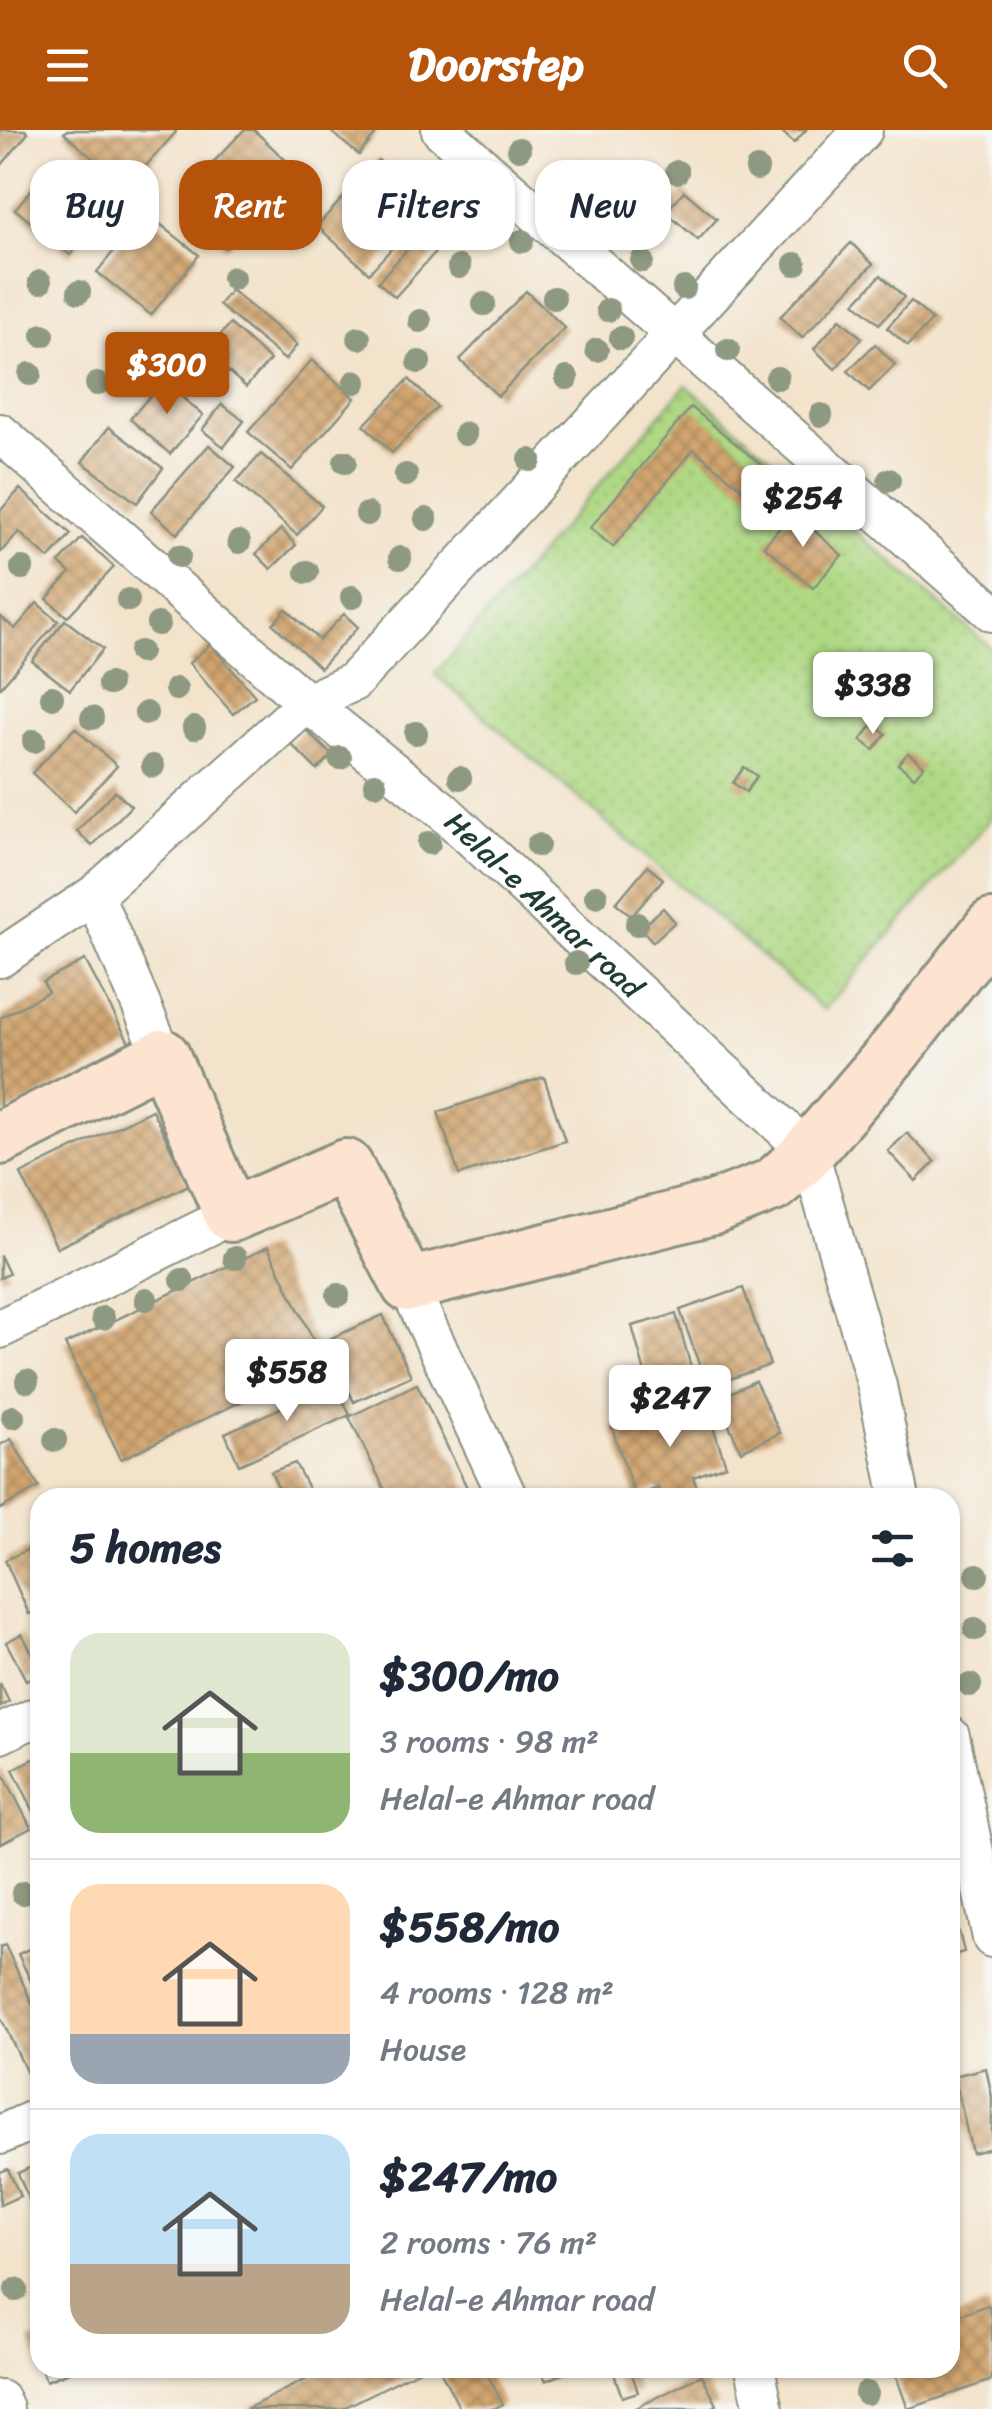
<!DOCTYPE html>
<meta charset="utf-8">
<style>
body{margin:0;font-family:Sriracha,sans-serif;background:#f2f2f3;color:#1f2937;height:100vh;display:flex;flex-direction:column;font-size:38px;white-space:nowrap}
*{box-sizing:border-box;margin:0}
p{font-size:32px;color:#747a83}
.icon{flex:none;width:55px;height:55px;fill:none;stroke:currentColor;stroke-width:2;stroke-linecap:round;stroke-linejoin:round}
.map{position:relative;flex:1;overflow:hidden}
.side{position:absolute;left:30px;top:1358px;width:930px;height:890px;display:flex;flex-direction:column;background:#fff;border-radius:30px;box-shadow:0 2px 8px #0004}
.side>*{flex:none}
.top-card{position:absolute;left:30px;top:30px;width:932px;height:90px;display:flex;gap:20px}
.price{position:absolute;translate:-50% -85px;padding:0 22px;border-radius:10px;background:#fff;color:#222;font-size:32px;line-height:65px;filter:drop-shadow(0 2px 5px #0008)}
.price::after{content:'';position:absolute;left:50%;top:60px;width:30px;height:22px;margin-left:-15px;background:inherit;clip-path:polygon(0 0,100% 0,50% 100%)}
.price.active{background:#b45309;color:#fff}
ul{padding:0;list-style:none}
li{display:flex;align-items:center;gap:30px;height:250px;padding:0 40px}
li+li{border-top:2px solid #e0e1e3}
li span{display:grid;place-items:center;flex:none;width:280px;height:200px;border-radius:30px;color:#555}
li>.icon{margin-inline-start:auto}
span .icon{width:120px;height:120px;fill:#fffc;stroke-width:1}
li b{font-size:42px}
h2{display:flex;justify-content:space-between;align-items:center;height:120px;padding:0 40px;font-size:42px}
.pill{padding:0 35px;border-radius:30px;background:#fff;box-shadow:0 2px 8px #0004;font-size:35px;line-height:90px}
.pill.active{background:#b45309;color:#fff}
header{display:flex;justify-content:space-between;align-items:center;height:130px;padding:0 40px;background:#b45309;color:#fff;font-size:45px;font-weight:700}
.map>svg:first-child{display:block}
.park{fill:url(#park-dots);stroke:#678b5c;stroke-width:2.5}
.building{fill:url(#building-cross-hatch)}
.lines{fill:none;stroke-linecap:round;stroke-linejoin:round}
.street-casing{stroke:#899080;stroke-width:42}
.secondary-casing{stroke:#899080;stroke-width:58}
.street{stroke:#fff;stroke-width:38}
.secondary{stroke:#fde4d1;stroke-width:52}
.tree{fill:#8e9981}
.labels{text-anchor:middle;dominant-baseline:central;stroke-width:9;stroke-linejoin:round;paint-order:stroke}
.street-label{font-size:30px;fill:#1f3d34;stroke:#f6f6f2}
</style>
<header><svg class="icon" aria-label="menu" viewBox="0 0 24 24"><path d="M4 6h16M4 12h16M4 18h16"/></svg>Doorstep<svg class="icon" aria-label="search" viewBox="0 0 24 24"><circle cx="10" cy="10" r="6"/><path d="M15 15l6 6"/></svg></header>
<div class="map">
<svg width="992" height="2279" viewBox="0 0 992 2279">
<defs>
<pattern id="park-dots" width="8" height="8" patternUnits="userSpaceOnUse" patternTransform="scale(2.5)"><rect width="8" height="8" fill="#afd984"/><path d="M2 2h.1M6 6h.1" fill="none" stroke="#96bb73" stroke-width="1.8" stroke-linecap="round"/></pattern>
<pattern id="building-cross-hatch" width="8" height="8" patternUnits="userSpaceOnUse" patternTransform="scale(2.5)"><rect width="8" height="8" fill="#d2a570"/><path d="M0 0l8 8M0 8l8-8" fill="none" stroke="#aa885d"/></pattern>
</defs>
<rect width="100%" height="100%" fill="#f6f6f2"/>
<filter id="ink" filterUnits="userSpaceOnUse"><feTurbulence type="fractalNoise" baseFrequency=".01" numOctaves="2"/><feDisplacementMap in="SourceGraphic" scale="20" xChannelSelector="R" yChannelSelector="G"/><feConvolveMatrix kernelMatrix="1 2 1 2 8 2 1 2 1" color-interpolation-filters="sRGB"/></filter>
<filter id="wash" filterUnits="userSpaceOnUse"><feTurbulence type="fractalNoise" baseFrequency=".0048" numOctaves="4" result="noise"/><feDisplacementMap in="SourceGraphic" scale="40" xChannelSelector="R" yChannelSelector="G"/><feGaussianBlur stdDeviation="2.25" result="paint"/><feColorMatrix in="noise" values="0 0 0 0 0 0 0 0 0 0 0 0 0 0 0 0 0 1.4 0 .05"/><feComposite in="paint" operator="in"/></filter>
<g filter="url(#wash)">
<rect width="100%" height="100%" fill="#f3e3cb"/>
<!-- park -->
<polygon class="park" points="686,255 992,519 992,687 824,880 435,544"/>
<g id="blocks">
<!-- building -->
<g class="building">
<polygon points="0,0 25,0 28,3 0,37"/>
<polygon points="67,0 174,0 176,2 126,58 64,3"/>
<polygon points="244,0 254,0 298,42 226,118 205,98 217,86 188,59"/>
<polygon points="329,0 379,0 359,25"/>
<polygon points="780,0 806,0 794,13"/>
<polygon points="57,29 112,75 70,125 15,79"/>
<polygon points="378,30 430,77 369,143 317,96"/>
<polygon points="684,61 717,89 698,110 666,82"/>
<polygon points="452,69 469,85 395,167 378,152"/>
<polygon points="145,82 199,125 151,185 97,142"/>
<polygon points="851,113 873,134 802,208 780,187"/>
<polygon points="881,145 904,167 879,194 855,173"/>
<polygon points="231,160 297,215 285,230 219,175"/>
<polygon points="526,161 565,198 498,266 460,230"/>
<polygon points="911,171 932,190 908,216 887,198"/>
<polygon points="840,189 862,208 835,239 814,219"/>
<polygon points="230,194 270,230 246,257 206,222"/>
<polygon points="875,214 895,235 869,261 848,241"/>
<polygon points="312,230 355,268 292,340 248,302"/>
<polygon points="409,249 437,277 392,323 364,295"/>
<polygon points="163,251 203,285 170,324 130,289"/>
<polygon points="222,274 244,291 224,317 202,300"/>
<polygon points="691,277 792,360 773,384 694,319 613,417 590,398"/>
<polygon points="109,297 163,338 137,373 82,332"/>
<polygon points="209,315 235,337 177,404 151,381"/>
<polygon points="261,324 322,376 297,405 236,352"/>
<polygon points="20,359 71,404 49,429 19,402 0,423 0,381"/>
<polygon points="793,382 842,425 813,458 764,416"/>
<polygon points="281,399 296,415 271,439 256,424"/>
<polygon points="82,408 114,437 67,487 47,469 70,443 59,433"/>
<polygon points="37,473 58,491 0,558 0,486 15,499"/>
<polygon points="286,479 319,510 344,484 358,497 320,538 273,494"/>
<polygon points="65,490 103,519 70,560 32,531"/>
<polygon points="210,514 255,566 233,584 189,533"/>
<polygon points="873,594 886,604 874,620 861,610"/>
<polygon points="75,598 117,636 74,682 32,643"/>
<polygon points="305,599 332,625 317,640 291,614"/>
<polygon points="908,623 924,636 914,647 898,634"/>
<polygon points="744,637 757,646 746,662 733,653"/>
<polygon points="115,661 131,676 92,716 77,701"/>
<polygon points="647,736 663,749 632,786 616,773"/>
<polygon points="663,778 675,792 653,812 641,798"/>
<polygon points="85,830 131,916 0,987 0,888 48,862 43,852"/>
<polygon points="544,947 565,1011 459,1045 438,982"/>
<polygon points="152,980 189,1055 57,1118 21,1044"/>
<polygon points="907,1003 935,1032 916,1051 888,1021"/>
<polygon points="268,1117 324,1232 121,1329 65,1214"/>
<polygon points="0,1125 9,1144 0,1148"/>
<polygon points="743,1158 770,1235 707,1257 680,1180"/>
<polygon points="676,1184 696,1255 652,1268 632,1196"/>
<polygon points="383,1185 411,1246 354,1272 325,1211"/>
<polygon points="755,1251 780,1303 741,1321 717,1269"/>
<polygon points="335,1254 350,1285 239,1335 225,1303"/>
<polygon points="417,1254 472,1368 389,1368 349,1287"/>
<polygon points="703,1267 726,1335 693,1347 698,1360 678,1368 661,1368 658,1358 635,1366 612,1298"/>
<polygon points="11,1309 39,1357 0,1379 0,1315"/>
<polygon points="295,1333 313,1368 283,1368 271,1342"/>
<polygon points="40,1414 40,1479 29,1484 5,1430"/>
<polygon points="22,1504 40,1539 40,1543 26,1550 6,1512"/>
<polygon points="0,1553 9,1572 0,1577"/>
<polygon points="40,1626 40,1694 13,1639"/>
<polygon points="0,1637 31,1698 0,1714"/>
<polygon points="959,1802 964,1822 950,1826 950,1804"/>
<polygon points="40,1814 40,1870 18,1824"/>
<polygon points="5,1815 40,1890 40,1960 36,1962 0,1886 0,1817"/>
<polygon points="986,1938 992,1967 992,2018 972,2023 954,1946"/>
<polygon points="40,2033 40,2069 30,2073 18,2043"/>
<polygon points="8,2039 20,2066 0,2075 0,2042"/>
<polygon points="40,2074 40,2097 31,2078"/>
<polygon points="988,2175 992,2187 992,2250 908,2279 893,2238 950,2238 950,2189"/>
<polygon points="40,2207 40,2235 30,2211"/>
<polygon points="41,2238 79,2238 46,2251"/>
<polygon points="329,2238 424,2238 341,2279 246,2279"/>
<polygon points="439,2238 484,2238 503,2274 493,2279 460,2279"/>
<polygon points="540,2238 577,2238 546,2251"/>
<polygon points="612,2238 630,2238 638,2262 622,2267"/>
<polygon points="702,2245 717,2275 709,2279 634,2279"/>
</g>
</g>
</g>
<g filter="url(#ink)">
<use href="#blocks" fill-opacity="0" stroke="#899080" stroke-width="2.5"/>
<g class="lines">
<!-- street casing -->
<g class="street-casing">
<g id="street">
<polyline points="441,0 992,482"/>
<path id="s1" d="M0,303L307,573L442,680L809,1022L877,1256L900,1368"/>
<polyline points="94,765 163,926"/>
<polyline points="0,828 94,765 307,573 353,552 863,0"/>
<polyline points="408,1155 508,1368"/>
<polyline points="0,1199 231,1085"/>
<polyline points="0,1604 40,1585"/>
<polyline points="950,1606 992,1808"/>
<polyline points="0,2005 40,1987"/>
<polyline points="755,2238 764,2279"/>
<polyline points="0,2270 4,2279"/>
</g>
</g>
<!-- secondary casing -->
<g class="secondary-casing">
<polyline id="secondary" points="0,1008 163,926 231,1085 346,1036 408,1155 713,1078 773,1055 799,1032 896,919 992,796"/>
</g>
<!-- street -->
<use href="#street" class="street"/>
<!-- secondary -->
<use href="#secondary" class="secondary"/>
</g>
<!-- trees -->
<g class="tree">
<circle cx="519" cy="19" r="12"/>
<circle cx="757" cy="39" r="12"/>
<circle cx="677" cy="42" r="12"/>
<circle cx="464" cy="58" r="12"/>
<circle cx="608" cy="85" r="12"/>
<circle cx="522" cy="111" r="12"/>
<circle cx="642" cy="131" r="12"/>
<circle cx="795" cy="134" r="12"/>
<circle cx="459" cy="137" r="12"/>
<circle cx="233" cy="148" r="12"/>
<circle cx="40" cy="152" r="12"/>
<circle cx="684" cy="158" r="12"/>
<circle cx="79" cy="162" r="12"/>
<circle cx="554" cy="168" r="12"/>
<circle cx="484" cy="174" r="12"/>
<circle cx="608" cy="180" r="12"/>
<circle cx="420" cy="191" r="12"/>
<circle cx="43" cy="205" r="12"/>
<circle cx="359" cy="208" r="12"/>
<circle cx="621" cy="208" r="12"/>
<circle cx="597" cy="220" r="12"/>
<circle cx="728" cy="220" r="12"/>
<circle cx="185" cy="223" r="12"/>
<circle cx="120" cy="224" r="12"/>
<circle cx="419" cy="232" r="12"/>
<circle cx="30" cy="244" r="12"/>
<circle cx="567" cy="248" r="12"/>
<circle cx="777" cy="248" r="12"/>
<circle cx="355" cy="252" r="12"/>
<circle cx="97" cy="254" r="12"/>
<circle cx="821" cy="285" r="12"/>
<circle cx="465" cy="304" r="12"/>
<circle cx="530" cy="330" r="12"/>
<circle cx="345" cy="332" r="12"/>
<circle cx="406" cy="345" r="12"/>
<circle cx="889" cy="350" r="12"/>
<circle cx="367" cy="384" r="12"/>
<circle cx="426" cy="389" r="12"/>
<circle cx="239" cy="412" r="12"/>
<circle cx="179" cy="426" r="12"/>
<circle cx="400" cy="428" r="12"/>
<circle cx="22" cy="438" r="12"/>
<circle cx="307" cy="442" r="12"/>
<circle cx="352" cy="467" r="12"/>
<circle cx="128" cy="470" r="12"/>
<circle cx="158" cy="494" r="12"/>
<circle cx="140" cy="522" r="12"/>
<circle cx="109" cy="554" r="12"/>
<circle cx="176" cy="559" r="12"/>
<circle cx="52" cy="567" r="12"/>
<circle cx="146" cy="583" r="12"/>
<circle cx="92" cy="588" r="12"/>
<circle cx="194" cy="598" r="12"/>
<circle cx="416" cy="603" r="12"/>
<circle cx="34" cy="611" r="12"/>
<circle cx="340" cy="628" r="12"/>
<circle cx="153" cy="636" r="12"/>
<circle cx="460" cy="648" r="12"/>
<circle cx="375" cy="654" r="12"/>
<circle cx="429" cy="713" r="12"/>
<circle cx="538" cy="715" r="12"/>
<circle cx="596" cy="766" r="12"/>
<circle cx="637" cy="794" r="12"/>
<circle cx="576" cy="833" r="12"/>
<circle cx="235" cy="1128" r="12"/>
<circle cx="182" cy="1150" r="12"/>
<circle cx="338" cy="1165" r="12"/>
<circle cx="146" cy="1169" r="12"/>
<circle cx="103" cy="1188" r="12"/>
<circle cx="27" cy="1251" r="12"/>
<circle cx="13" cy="1287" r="12"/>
<circle cx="55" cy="1310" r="12"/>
<circle cx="977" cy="1445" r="12"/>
<circle cx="975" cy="1499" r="12"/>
<circle cx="970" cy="1555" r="12"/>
<circle cx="23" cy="1763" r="12"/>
<circle cx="16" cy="2160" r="12"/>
<circle cx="866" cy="2263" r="12"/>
</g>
</g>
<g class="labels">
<!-- street labels -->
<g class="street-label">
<text stroke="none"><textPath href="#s1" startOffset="720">Helal-e Ahmar road</textPath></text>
</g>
</g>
</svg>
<b class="price active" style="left:167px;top:287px">$300</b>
<b class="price" style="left:803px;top:420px">$254</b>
<b class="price" style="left:873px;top:607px">$338</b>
<b class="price" style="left:287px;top:1294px">$558</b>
<b class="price" style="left:670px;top:1320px">$247</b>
<div class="top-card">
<a class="pill">Buy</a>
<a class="pill active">Rent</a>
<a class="pill">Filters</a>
<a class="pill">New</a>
</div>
<section class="side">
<h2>5 homes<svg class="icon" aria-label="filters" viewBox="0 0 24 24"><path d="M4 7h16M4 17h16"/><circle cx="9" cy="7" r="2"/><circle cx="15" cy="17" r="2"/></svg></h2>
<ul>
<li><span style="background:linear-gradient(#dfe7d0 60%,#8fb573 0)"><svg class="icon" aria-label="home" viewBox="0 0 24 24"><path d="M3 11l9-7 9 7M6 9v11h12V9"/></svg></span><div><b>$300/mo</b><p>3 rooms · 98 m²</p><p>Helal-e Ahmar road</p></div></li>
<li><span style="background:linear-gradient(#ffd9b3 75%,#9aa5b1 0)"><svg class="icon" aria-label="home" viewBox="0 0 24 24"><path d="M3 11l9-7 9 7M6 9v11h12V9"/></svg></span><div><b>$558/mo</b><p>4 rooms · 128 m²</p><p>House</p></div></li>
<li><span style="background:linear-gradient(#bfe0f5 65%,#b9a48a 0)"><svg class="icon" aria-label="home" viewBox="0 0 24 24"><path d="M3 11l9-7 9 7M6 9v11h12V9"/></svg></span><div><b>$247/mo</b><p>2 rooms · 76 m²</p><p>Helal-e Ahmar road</p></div></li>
</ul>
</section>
</div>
